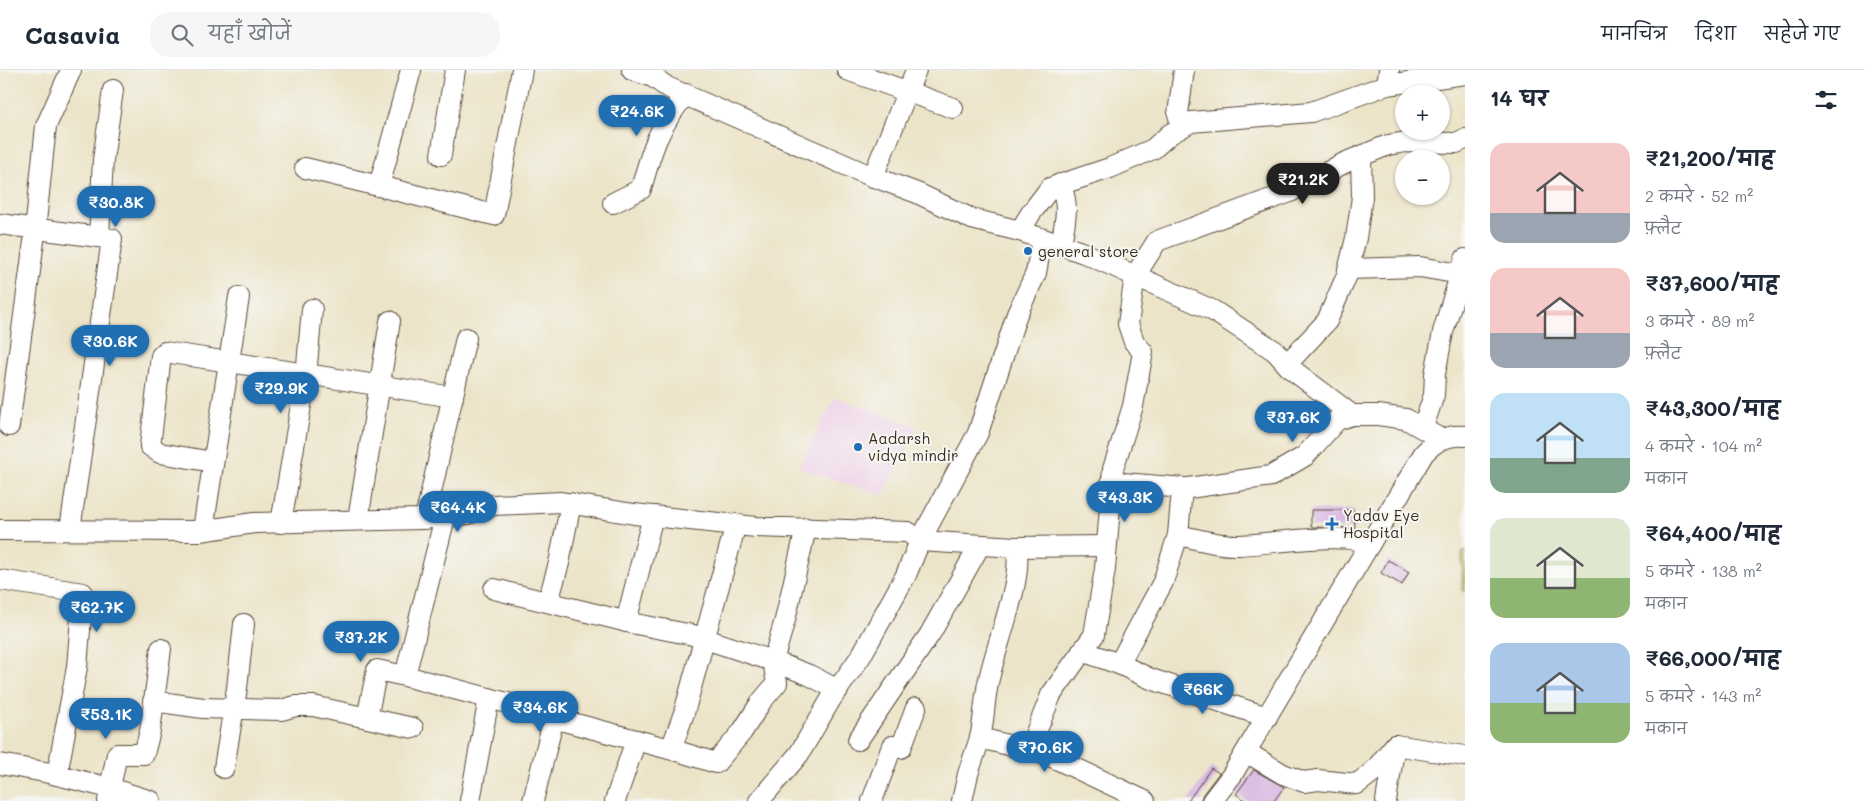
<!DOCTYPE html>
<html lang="hi">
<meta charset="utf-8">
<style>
body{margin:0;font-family:Mali,"Playpen Sans Deva",sans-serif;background:#f6f6f7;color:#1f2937;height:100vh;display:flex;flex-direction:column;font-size:19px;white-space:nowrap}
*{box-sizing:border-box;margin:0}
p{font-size:16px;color:#747a83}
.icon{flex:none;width:28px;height:28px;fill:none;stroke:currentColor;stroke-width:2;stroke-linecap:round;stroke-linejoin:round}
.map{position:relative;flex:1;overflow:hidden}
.side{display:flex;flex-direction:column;background:#fff;width:400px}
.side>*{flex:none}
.buttons{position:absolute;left:1395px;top:15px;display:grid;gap:10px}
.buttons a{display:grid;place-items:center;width:55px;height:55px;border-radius:50%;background:#fff;box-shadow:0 1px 4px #0004;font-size:25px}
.price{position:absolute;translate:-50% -42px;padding:0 11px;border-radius:18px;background:#1f6fb2;color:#fff;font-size:16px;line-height:32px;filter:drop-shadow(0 1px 2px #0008)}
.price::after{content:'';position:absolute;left:50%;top:30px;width:15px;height:11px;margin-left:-8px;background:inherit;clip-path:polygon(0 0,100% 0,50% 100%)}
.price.selected{background:#222;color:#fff}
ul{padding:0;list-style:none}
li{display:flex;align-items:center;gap:15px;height:125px;padding:0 25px}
li span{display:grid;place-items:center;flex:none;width:140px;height:100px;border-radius:15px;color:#555}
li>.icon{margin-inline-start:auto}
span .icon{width:60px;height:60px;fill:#fffc;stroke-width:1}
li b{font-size:21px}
h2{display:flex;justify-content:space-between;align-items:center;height:60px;padding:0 25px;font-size:21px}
header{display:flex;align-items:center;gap:30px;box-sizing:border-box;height:70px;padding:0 25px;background:#fff;border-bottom:1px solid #e0e1e3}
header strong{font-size:24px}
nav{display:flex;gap:28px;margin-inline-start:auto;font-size:18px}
.search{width:350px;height:45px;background:#f6f6f7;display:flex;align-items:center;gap:12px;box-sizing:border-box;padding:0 18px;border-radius:20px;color:#747a83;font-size:19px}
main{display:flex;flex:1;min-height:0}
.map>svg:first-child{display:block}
.built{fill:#eed0e8}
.green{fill:#b7c86b;stroke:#797944}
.building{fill:#d5b1df}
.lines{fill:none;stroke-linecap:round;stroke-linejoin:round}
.minor-casing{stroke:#564638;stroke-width:22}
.minor{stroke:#fff;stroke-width:20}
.poi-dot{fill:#1f6fb2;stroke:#f6f6f2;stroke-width:2}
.labels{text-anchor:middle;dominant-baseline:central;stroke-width:4;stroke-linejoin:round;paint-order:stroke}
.poi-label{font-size:15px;fill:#3b2a1e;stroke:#f6f6f2;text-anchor:start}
</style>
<header>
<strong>Casavia</strong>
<div class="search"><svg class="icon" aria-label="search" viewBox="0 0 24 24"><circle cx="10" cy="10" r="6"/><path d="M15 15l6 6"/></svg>यहाँ खोजें</div>
<nav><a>मानचित्र</a><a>दिशा</a><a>सहेजे गए</a></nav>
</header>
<main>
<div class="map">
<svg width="1465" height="731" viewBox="0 0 1465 731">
<rect width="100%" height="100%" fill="#f6f6f2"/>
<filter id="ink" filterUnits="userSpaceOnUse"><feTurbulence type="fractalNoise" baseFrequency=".02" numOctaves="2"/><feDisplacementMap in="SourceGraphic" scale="10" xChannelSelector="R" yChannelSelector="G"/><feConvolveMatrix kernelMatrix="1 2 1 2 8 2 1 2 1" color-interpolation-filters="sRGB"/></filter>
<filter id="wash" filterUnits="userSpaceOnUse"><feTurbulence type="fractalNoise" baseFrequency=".0096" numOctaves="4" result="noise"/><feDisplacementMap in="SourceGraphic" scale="20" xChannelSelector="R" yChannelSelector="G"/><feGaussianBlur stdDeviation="1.12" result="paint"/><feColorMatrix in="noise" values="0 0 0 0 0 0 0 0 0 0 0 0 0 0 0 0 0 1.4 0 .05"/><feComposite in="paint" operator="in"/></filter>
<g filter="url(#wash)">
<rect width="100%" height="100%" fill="#ece4c8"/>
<!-- built -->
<polygon class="built" points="835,327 917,356 884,425 799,398"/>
<!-- green -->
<polygon class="green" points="1465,481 1465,521 1462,521 1462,482"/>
<g id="blocks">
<!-- building -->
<g class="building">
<polygon points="1311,440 1354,440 1355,458 1311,457"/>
<polygon points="1388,490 1409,502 1402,515 1381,503"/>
<polygon points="1211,698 1219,703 1203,724 1200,731 1188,731"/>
<polygon points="1254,700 1284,717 1274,731 1246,731 1236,724"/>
</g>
</g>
</g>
<g filter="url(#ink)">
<use href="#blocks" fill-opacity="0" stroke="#564638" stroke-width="1"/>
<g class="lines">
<!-- minor casing -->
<g class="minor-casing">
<g id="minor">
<polyline points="411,0 379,116 494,145 522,0"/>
<polyline points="632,0 653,7"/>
<polyline points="653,0 653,7 667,17 866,104 917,123 972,149 1020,161 1084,183 1212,240 1275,281 1290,298 1352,345 1378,345 1406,349 1441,369"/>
<polyline points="847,0 953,38"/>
<polyline points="1389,0 1387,15 1465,4"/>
<polyline points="1182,57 1178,44 1184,0"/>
<polyline points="441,85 455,0"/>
<polyline points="305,98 379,116"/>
<polyline points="873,107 916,0"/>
<path d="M1060,114C1071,138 1064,152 1061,176"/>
<path d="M613,133L641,119C652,79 658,57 686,24"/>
<polyline points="0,154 99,167 103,90 113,20"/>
<polyline points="1020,161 1031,143 1050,118 1110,98 1153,79 1170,64 1191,52 1311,42 1387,15"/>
<polyline points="1348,199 1420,197 1460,204"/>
<polyline points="1287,294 1327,251 1347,205 1356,168 1362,127 1361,87"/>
<polyline points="9,356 34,171 46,56 71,0"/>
<polyline points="1423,357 1434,325 1435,304 1443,262 1465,189"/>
<polyline points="213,392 160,383 150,376 161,286 165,282 453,327"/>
<polyline points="1111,412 1184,418"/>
<polyline points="445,447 405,606 515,635 542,645 677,681 716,693 742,662 761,632 777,613 773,591 785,550 806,458"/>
<polyline points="425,449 466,268"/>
<polyline points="358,450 390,251"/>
<polyline points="281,453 306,306 312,239"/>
<polyline points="0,460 200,461 254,453 422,449 468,444 494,435 561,432 634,444 756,457 908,462 920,471 906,505 861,586 831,629 799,684 759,731"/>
<polyline points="70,460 112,169 99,167"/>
<polyline points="203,460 239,227"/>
<polyline points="1178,465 1182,419 1271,406 1305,386 1337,350 1352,345"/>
<polyline points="1015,477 1106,476"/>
<polyline points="0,510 83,523 77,597 57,705"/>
<polyline points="494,519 636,554 693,565 773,591 809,605 838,620"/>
<polyline points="548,532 559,493 571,433"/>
<polyline points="626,552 653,446"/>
<polyline points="1082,581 1119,594 1151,609 1267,647"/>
<path d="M1119,594L1163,512L1178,465C1198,469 1219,476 1239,475C1269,474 1346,461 1370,474"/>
<polyline points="153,631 203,638 281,640 296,636 313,636 413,658"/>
<polyline points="367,648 377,600 405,606"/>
<path d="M980,668C984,651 984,635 987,619C991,587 1027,502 1015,477L920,471L978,363L1017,244L1036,203L1042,170"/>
<polyline points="858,670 930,564 980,475"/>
<polyline points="671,679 684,643 736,454"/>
<polyline points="1029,680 1051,625 1094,565 1105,499 1113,399 1133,336 1143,282 1134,272 1128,254 1135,206 1157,171 1290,122 1344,93 1388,75 1406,72 1456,73 1465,69"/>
<polyline points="1246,682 1283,704 1304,712 1318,710 1357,714 1374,701 1395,675"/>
<polyline points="0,694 45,702 110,718 108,731"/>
<polyline points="224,698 237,618 244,554"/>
<polyline points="151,731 110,718 117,684 144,684 150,661 161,579"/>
<polyline points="470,731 489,628"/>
<polyline points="533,731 554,648"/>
<polyline points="615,731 636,670"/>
<polyline points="872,731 891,679 893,676 901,678 916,638"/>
<polyline points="962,731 968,704 980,668 1048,685 1145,731"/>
<path d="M1212,731L1232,705L1424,383C1436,371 1447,364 1465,366"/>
<polyline points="1386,731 1395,675 1465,686"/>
</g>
</g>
<!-- minor -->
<use href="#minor" class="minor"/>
</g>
</g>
<!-- markers -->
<g class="poi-dot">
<circle cx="1028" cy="181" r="5"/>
<circle cx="858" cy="377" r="5"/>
<path d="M1329.5 446.5h5v5h5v5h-5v5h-5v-5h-5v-5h5z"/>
</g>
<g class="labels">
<!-- poi labels -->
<g class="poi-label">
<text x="1038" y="181">general store</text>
<text x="868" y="368">Aadarsh<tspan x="868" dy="17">vidya mindir</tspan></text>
<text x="1343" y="445">Yadav Eye<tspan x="1343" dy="17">Hospital</tspan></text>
</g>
</g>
</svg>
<div class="buttons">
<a>+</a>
<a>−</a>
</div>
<b class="price" style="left:637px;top:67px">₹24.6K</b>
<b class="price selected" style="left:1303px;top:135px">₹21.2K</b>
<b class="price" style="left:116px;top:158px">₹30.8K</b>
<b class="price" style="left:110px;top:297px">₹30.6K</b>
<b class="price" style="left:281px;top:344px">₹29.9K</b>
<b class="price" style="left:1293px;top:373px">₹37.6K</b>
<b class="price" style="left:1125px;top:453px">₹43.3K</b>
<b class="price" style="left:458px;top:463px">₹64.4K</b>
<b class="price" style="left:97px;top:563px">₹62.7K</b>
<b class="price" style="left:361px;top:593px">₹37.2K</b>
<b class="price" style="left:1203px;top:645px">₹66K</b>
<b class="price" style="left:540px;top:663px">₹34.6K</b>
<b class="price" style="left:106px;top:670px">₹53.1K</b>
<b class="price" style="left:1045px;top:703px">₹70.6K</b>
</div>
<section class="side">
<h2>14 घर<svg class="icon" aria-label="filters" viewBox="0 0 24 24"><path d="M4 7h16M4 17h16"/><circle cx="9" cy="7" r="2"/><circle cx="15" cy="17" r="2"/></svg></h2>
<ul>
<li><span style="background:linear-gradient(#f6c9c9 70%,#9aa5b1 0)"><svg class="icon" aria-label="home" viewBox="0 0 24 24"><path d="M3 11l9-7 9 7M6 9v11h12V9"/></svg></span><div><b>₹21,200/माह</b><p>2 कमरे · 52 m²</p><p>फ़्लैट</p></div></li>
<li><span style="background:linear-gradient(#f6c9c9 65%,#9aa5b1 0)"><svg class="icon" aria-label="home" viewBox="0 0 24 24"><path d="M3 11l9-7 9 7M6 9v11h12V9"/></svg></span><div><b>₹37,600/माह</b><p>3 कमरे · 89 m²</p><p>फ़्लैट</p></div></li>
<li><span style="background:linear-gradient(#bfe0f5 65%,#7fa58c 0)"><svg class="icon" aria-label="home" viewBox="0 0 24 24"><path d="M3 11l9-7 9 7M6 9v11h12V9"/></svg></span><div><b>₹43,300/माह</b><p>4 कमरे · 104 m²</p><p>मकान</p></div></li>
<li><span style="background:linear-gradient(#dfe7d0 60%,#8fb573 0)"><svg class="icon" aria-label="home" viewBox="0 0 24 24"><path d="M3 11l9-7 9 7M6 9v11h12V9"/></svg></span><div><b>₹64,400/माह</b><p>5 कमरे · 138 m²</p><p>मकान</p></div></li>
<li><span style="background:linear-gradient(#a9c7e8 60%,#8fb573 0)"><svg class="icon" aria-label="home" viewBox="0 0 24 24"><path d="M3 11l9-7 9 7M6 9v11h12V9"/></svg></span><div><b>₹66,000/माह</b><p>5 कमरे · 143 m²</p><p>मकान</p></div></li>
</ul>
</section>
</main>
